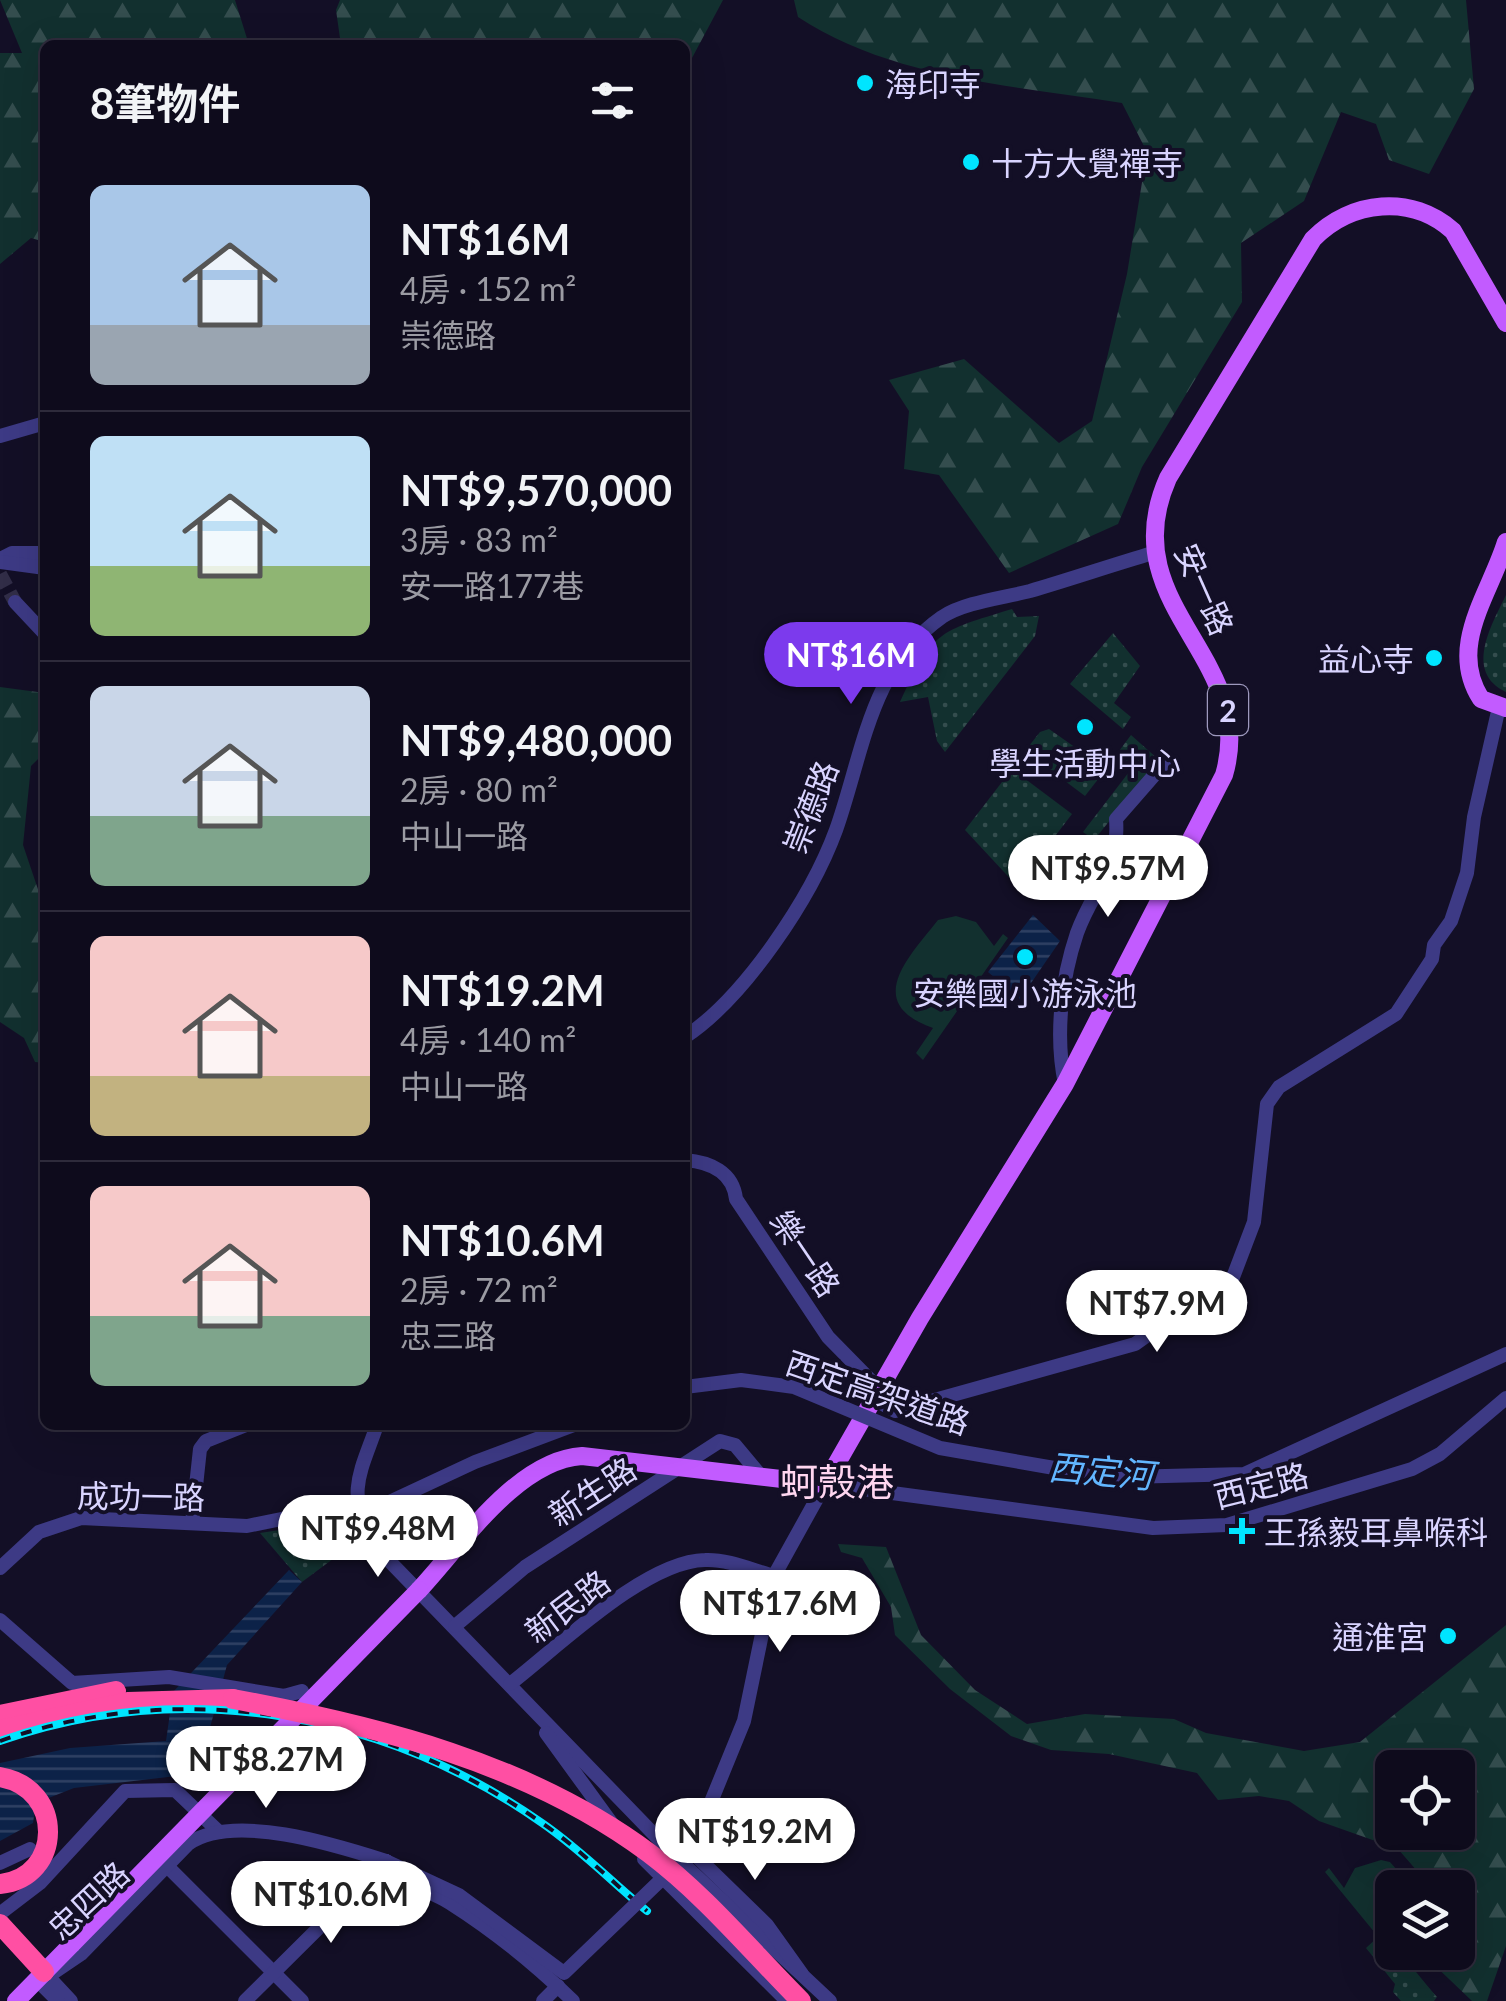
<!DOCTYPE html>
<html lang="zh-TW">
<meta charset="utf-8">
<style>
body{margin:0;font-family:Lato,"Noto Sans TC",sans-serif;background:#171425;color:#f1f3f6;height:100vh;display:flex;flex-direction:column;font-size:38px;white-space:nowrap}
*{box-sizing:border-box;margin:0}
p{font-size:32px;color:#9b9ba3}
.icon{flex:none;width:55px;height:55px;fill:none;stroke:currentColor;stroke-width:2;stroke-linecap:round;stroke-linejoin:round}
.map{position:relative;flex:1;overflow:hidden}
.details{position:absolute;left:40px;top:40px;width:650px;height:1390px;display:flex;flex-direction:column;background:#0e0b1c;border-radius:15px;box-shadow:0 10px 40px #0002,0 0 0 2px #2e2b3b}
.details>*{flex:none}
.fabs{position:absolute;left:1375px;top:1750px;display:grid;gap:20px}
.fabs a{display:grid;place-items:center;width:100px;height:100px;border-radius:15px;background:#0e0b1c;box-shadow:0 10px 40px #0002,0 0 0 2px #2e2b3b;font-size:50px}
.price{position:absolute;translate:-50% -85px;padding:0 22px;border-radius:35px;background:#fff;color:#222;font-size:32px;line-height:65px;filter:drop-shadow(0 2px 5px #0008)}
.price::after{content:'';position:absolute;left:50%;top:60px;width:30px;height:22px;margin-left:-15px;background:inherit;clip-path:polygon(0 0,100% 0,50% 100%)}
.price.selected{background:#7c3aed;color:#fff}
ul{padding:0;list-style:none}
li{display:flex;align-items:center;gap:30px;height:250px;padding:0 50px}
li+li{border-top:2px solid #2e2b3b}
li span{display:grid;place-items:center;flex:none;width:280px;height:200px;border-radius:15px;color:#555}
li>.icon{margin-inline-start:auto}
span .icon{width:120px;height:120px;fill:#fffc;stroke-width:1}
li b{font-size:42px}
h2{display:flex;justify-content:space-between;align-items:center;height:120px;padding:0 50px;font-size:42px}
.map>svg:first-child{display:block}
.green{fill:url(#green-dots)}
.forest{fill:url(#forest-firs);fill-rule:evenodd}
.pitch{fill:#12302f}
.water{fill:url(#water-rules)}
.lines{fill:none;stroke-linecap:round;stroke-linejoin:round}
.minor-tunnel{stroke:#312d47;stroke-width:14;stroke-dasharray:14 7;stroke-linecap:butt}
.minor{stroke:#3d3a85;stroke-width:14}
.major{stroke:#c25bff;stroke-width:18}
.highway{stroke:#ff4fa3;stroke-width:20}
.rail-casing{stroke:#00e5ff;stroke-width:8}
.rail{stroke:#130f26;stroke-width:4;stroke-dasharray:11;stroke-linecap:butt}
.minor-bridge{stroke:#3d3a85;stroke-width:14}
.major-bridge{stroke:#c25bff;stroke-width:18}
.highway-bridge{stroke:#ff4fa3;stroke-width:20}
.poi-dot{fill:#00e5ff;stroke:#130f26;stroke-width:4}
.labels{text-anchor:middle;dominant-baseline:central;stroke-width:8;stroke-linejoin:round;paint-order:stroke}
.shield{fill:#130f26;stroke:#9e99be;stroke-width:2.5}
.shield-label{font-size:30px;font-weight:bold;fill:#d9d4ff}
.poi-label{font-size:32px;fill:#d9d4ff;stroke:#130f26;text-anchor:start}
.street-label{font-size:32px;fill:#d9d4ff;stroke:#130f26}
.water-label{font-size:35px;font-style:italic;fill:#62b6ff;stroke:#130f26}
.quarter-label{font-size:38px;fill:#ffd6f0;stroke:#130f26}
</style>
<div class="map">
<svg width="1506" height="2001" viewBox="0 0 1506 2001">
<defs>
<pattern id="green-dots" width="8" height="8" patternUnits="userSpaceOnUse" patternTransform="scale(2.5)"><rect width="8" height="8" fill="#12302f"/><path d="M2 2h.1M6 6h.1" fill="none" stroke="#344d4e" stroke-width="1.8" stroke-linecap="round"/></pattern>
<pattern id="forest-firs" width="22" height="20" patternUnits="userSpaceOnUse" patternTransform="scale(2.5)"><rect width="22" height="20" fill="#12302f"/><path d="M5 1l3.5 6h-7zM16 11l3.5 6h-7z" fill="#344d4e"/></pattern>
<pattern id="water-rules" width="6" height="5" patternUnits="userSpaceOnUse" patternTransform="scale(2.5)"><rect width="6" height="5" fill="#0c2248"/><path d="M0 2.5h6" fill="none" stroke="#2f4163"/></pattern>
</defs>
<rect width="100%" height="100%" fill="#130f26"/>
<!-- green -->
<g class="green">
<path d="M1506,595V692C1464,672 1491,626 1506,595Z"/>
<path d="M1012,609L1017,617L1039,616L1035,636L945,752L937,741L928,697L900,702C934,630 937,632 1012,609Z"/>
<polygon points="1113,633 1140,666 1114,703 1131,717 1123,729 1070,684"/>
<polygon points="1049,729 1106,769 1085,796 1025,751 1040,732"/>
<polygon points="1131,735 1159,760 1094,840 1083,832 1129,772 1113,759"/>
<polygon points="1012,769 1072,814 1017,886 965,830"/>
<polygon points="332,1522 353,1544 302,1582 260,1533"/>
<polygon points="1380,1935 1437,1997 1434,2001 1401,2001 1393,1992 1395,1984 1366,1948"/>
</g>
<!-- forest -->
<g class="forest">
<polygon points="0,0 235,0 249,45 45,45 45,242 31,238 0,264 0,53 22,53"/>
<polygon points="340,0 723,0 685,71 685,45 341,45 336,10"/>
<path d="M794,0H1466L1474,89L1429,174L1389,160L1376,124L1341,112L1304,201L1241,243L1242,302L1142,467L1118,524L1009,573L939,475L904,469L909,411L889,380L964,359L1059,443L1092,421L1127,274L1147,152L1122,103C1015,86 890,78 798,17Z"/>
<polygon points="0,687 45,693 45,752 31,766 23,845 45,910 45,1063 35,1062 24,1038 0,1022"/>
<path d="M838,1544L886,1547L921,1635L975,1690L1027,1724L1085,1714L1174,1719L1206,1733L1304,1751L1360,1742L1506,1625V1946L1487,2001H1472L1427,1958L1434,1953L1458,1952V1888L1431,1887L1398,1849L1319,1821L1289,1801L1259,1796L1218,1800L1197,1773L1109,1754L1051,1750L1011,1736L950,1689L895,1635L891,1607L862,1558L841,1552ZM1392,1768H1458V1832H1392Z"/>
</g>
<!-- pitch -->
<g class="pitch">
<path d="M956,916L976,922L994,946L1003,934L1008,938L923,1060L916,1053L933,1028C862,1003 909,957 938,920Z"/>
<polygon points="1381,1860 1390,1862 1412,1887 1392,1888 1392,1952 1425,1953 1407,1961 1435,1995 1430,2000 1325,1872 1329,1868 1344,1888 1355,1868"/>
</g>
<!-- water -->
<g class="water">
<polygon points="1033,915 1060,941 1020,999 988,972"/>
<polygon points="289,1570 302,1582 227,1665 202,1757 185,1775 74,1788 36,1803 33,1823 0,1841 0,1763 70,1748 166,1741 173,1692"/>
</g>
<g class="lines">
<!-- minor-tunnel -->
<polyline class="minor-tunnel" points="0,574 15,602"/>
<!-- minor -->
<g class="minor">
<polyline points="0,436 45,423"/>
<polyline points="0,559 12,553 45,553"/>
<polyline points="0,562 45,568"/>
<polyline points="15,602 45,634"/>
<path d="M685,1037C745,997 811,898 836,830C863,754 870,667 942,617C965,602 1003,598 1030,591C1071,579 1112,565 1153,553"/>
<path d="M1065,1084C1055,1037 1061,980 1077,933C1093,888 1120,871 1116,819L1164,764"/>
<path d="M685,1160C710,1162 733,1172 736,1199L828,1337L880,1390"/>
<polyline points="874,1399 895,1411 1135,1344 1201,1297 1227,1293 1254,1222 1267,1104 1279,1087 1396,1014 1432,959 1434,945 1451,921 1467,873 1474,817 1499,707"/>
<path d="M377,1425C360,1474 348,1487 368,1539L674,1855L830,2001"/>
<polyline points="192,1523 200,1449 206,1441 246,1425"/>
<polyline points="0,1568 39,1532 81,1518 247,1526 355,1504 385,1504 475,1462 574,1425"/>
<polyline points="0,1620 72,1683 169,1677 284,1696 302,1691"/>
<polyline points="455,1626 525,1567 720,1441 735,1445 760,1475"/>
<path d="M510,1684C557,1648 645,1561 705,1560C728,1559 752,1570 774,1576"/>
<polyline points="546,1733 613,1825"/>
<polyline points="644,1859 787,2001"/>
<path d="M386,1861C400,1886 426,1888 450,1903C494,1931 535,1964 573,2001"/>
<polyline points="0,1863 30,1849"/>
<polyline points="167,1866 302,2001"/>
<polyline points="2,1912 40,1883 125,1791 175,1790 217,1830"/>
<polyline points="44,1972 71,2001"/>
<path d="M53,1973L81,1954L188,1844C233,1812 336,1845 386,1861"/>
<polyline points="802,1974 767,1925 691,1851 744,1721 774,1576 825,1484 1153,1528 1227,1525 1412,1469 1440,1454 1506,1398"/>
<polyline points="37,1980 58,2001"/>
<polyline points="245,2001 386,1861"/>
<polyline points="543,2001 558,1986"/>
</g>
<!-- major -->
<g class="major">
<path d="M1506,542C1490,594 1447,646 1481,699L1506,708"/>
<path d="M419,1590C461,1545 517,1460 582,1456L825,1484L920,1318L1065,1084L1224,775C1259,657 1111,606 1168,478L1313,239C1351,200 1412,194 1453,231L1506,323"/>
<polyline points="16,2001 72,1944"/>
</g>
<!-- highway -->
<g class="highway">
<polyline points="0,1715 116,1691"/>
<polyline points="0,1730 128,1702 233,1699"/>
<path d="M0,1777C65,1788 63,1878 0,1884"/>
<polyline points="0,1924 44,1972"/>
</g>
<!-- rail casing -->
<g class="rail-casing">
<path id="rail" d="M0,1741C183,1677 384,1712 542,1823C580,1849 612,1882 647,1911"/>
</g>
<!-- rail -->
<use href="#rail" class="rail"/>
<!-- minor-bridge -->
<g class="minor-bridge">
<polyline points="685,1387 741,1380 794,1387 940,1448 1060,1469 1126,1477 1244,1474 1506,1354"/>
<polyline points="386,1861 459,1895 564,1973 691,1851"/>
</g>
<!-- major-bridge -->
<polyline class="major-bridge" points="72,1944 419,1590"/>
<!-- highway-bridge -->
<path class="highway-bridge" d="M233,1699C378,1726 528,1763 649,1853C705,1895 752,1952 801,2001"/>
</g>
<!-- markers -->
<g class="poi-dot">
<circle cx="865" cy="83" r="10"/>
<circle cx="971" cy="162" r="10"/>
<circle cx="1434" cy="658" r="10"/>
<circle cx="1085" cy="727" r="10"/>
<circle cx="1025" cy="957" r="10"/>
<path d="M1237 1516h10v10h10v10h-10v10h-10v-10h-10v-10h10z"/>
<circle cx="1448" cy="1636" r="10"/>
</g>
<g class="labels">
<!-- shield labels -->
<rect class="shield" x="1208" y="685" width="40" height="50" rx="8"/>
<g class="shield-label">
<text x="1228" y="710">2</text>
</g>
<!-- poi labels -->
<g class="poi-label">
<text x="885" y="83">海印寺</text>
<text x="991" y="162">十方大覺禪寺</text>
<text x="1414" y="658" text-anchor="end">益心寺</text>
<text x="1085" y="762" text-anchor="middle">學生活動中心</text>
<text x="1025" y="992" text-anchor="middle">安樂國小游泳池</text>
<text x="1264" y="1531">王孫毅耳鼻喉科</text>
<text x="1428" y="1636" text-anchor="end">通淮宮</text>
</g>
<!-- street labels -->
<g class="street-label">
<text transform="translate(1205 589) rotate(66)">安一路</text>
<text transform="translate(810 807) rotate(-69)">崇德路</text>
<text transform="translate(806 1253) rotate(56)">樂一路</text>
<text transform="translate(878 1392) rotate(19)">西定高架道路</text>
<text transform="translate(1261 1485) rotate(-14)">西定路</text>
<text transform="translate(592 1491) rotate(-33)">新生路</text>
<text transform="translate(141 1496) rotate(1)">成功一路</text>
<text transform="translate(567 1606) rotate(-37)">新民路</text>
<text transform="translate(88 1900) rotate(-43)">忠四路</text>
</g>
<!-- water labels -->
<g class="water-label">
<text transform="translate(1101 1470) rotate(5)">西定河</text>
</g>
<!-- quarter labels -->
<g class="quarter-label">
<text x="837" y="1481">蚵殼港</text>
</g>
</g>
</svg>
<div class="fabs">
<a><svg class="icon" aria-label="locate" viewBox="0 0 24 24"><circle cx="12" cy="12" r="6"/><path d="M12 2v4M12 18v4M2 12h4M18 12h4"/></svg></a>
<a><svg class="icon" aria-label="layers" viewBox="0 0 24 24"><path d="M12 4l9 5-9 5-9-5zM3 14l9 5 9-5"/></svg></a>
</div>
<b class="price selected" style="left:851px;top:707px">NT$16M</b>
<b class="price" style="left:1108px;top:920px">NT$9.57M</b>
<b class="price" style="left:1157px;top:1355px">NT$7.9M</b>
<b class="price" style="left:378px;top:1580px">NT$9.48M</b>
<b class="price" style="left:780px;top:1655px">NT$17.6M</b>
<b class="price" style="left:266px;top:1811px">NT$8.27M</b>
<b class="price" style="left:755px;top:1883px">NT$19.2M</b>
<b class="price" style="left:331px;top:1946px">NT$10.6M</b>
<section class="details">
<h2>8筆物件<svg class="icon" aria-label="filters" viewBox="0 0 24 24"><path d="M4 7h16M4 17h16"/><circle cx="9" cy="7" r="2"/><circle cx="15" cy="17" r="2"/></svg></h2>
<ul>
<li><span style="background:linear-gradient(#a9c7e8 70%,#9aa5b1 0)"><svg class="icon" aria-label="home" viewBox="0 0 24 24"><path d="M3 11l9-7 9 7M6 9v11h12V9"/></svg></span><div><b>NT$16M</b><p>4房 · 152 m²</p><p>崇德路</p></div></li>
<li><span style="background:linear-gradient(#bfe0f5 65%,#8fb573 0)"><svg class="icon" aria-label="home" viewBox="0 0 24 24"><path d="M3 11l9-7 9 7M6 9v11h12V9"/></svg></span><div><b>NT$9,570,000</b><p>3房 · 83 m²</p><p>安一路177巷</p></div></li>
<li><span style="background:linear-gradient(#c9d6e8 65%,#7fa58c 0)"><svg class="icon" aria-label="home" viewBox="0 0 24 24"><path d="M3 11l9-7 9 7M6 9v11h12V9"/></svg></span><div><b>NT$9,480,000</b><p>2房 · 80 m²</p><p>中山一路</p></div></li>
<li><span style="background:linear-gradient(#f6c9c9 70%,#c2b280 0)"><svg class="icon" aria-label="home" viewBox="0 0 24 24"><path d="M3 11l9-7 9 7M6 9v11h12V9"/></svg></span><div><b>NT$19.2M</b><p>4房 · 140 m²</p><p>中山一路</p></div></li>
<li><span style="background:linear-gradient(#f6c9c9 65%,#7fa58c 0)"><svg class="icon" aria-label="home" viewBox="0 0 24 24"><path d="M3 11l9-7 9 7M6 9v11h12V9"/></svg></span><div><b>NT$10.6M</b><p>2房 · 72 m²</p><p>忠三路</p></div></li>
</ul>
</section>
</div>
